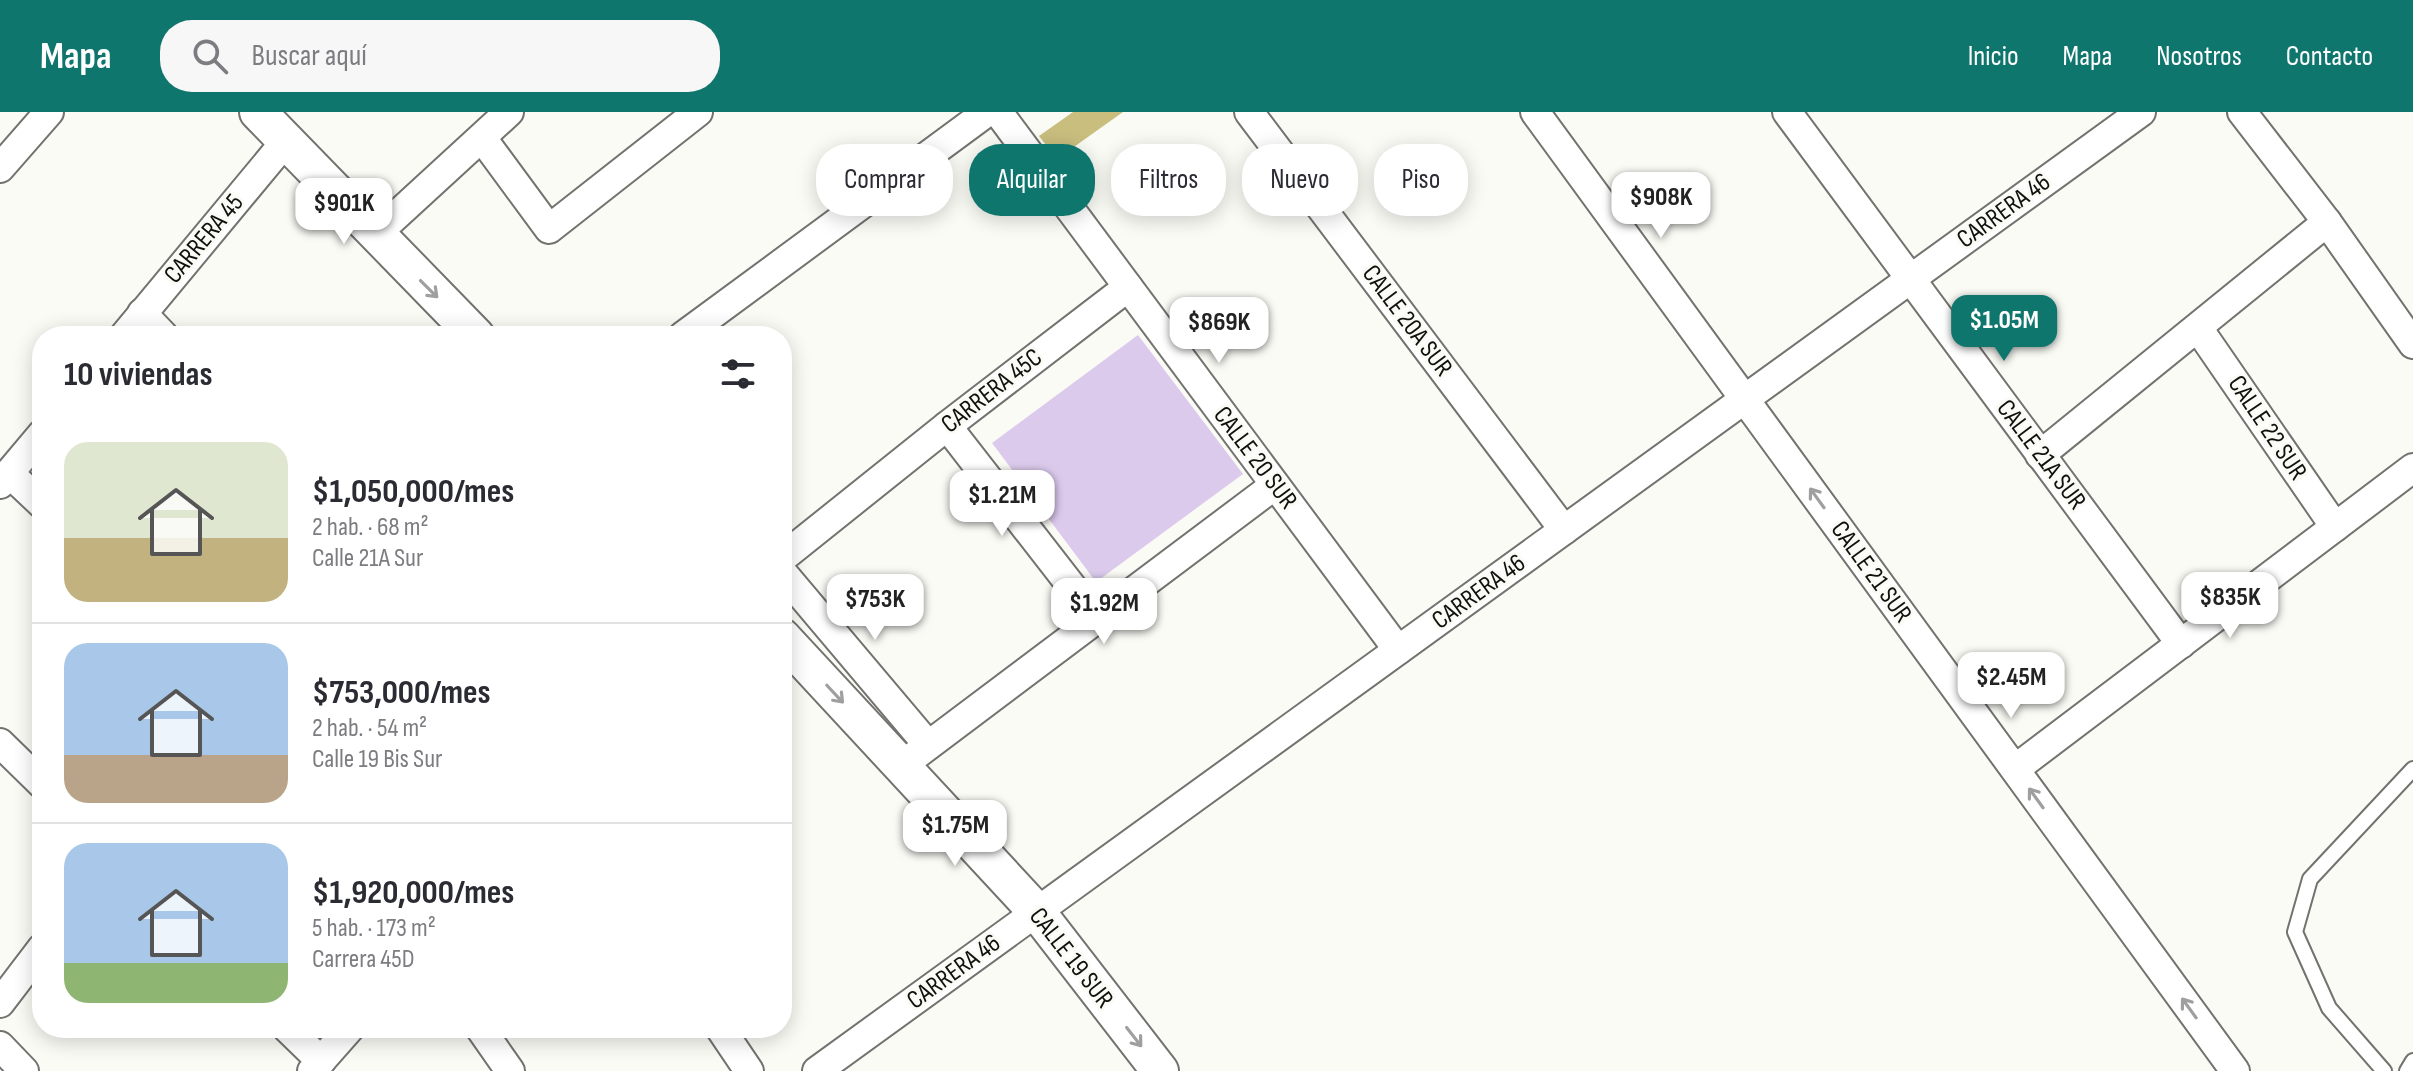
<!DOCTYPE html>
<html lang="es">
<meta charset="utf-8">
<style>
body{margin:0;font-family:"Sofia Sans Condensed",sans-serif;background:#f7f7f7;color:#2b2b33;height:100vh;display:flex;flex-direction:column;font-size:30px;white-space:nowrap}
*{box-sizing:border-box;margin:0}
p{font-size:26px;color:#7c7c81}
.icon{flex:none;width:44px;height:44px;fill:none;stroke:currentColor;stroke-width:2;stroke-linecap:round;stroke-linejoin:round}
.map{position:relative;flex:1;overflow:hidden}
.panel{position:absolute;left:32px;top:214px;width:760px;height:712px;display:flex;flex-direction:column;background:#fff;border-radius:32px;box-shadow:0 4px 20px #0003}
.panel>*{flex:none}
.banner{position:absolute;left:816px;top:32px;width:760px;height:72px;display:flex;gap:16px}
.price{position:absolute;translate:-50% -68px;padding:0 18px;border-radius:16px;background:#fff;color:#222;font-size:26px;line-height:52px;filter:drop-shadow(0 2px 4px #0008)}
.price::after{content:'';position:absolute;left:50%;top:48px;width:24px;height:18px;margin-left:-12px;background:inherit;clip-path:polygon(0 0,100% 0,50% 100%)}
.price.on{background:#0f766e;color:#fff}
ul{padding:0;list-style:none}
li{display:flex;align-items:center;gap:24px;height:200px;padding:0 32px}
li+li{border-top:2px solid #e1e1e2}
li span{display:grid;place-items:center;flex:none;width:224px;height:160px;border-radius:24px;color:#555}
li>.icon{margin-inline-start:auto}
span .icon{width:96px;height:96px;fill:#fffc;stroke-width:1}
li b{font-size:34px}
h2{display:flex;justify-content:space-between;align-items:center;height:96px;padding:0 32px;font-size:34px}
.tag{padding:0 28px;border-radius:32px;background:#fff;box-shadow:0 4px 20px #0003;font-size:28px;line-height:72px}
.tag.on{background:#0f766e;color:#fff}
header{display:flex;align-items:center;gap:48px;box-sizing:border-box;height:112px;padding:0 40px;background:#0f766e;color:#fff}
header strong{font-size:38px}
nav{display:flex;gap:44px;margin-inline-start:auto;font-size:28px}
.search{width:560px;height:72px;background:#f7f7f7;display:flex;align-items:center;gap:20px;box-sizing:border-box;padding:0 28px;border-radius:32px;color:#7c7c81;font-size:30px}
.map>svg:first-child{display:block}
.green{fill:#dccaed}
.building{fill:#c9be7e}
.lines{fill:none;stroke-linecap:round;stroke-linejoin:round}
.service-casing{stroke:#73726e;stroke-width:18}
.minor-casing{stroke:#73726e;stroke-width:32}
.tertiary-casing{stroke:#73726e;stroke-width:40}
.service{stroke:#fff;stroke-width:14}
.minor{stroke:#fff;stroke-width:28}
.tertiary{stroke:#fff;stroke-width:36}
.oneway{stroke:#9f9f9f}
.labels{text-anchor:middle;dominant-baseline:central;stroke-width:6;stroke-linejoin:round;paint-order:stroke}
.street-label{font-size:26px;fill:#10100e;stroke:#fbfbf6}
</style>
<header>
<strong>Mapa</strong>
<div class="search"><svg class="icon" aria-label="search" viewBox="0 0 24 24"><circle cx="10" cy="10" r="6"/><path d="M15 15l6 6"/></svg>Buscar aquí</div>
<nav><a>Inicio</a><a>Mapa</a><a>Nosotros</a><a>Contacto</a></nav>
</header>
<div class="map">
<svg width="2413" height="959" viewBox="0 0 2413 959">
<rect width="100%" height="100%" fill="#fbfbf6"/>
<!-- green -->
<polygon class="green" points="1138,223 1243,362 1096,470 992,331"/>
<!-- building -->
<polygon class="building" points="1073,0 1123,0 1057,47 1039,24"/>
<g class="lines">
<!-- service casing -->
<g class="service-casing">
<g id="service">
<polyline points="2384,959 2329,896 2295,820 2310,767 2413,657"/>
<polyline points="2407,959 2413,949"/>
</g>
</g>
<!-- minor casing -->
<g class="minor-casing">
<g id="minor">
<polyline points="998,0 1398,538"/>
<polyline points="1249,0 1564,418"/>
<polyline points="1535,0 2235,959"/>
<polyline points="1787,0 2181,532"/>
<polyline points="482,26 549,117 698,0"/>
<polyline points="0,56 49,0"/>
<polyline points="2327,110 2413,232"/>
<polyline points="375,123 509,0"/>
<polyline points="142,201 164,224"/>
<polyline points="2198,216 2335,415"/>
<polyline points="124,224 285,30"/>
<polyline points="683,224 987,0"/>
<polyline points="947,314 1097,507"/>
<polyline points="2040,343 2327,110 2242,0"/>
<polyline points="9,361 42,392"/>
<polyline points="0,372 42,322"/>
<polyline points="782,446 947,314 1128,175"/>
<polyline points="782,460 928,633"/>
<polyline points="0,631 42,672"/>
<polyline points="901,654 1275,373"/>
<polyline points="2015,657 2413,356"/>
<polyline points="0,891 42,836"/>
<polyline points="287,916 321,949"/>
<polyline points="480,916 510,959"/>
<polyline points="720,916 749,959"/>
<polyline points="0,934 24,959"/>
<polyline points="312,959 350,916"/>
<polyline points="817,959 2141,0"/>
</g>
</g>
<!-- tertiary casing -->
<g class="tertiary-casing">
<g id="tertiary">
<polyline points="258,0 476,224"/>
<polyline points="782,525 1037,800 1160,959"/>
</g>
</g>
<!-- service -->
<use href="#service" class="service"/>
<!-- minor -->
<use href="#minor" class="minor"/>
<!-- tertiary -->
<use href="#tertiary" class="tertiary"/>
</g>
<!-- one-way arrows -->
<defs><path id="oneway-shaft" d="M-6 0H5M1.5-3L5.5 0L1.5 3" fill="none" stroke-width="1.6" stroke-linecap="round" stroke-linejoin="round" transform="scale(2)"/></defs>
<g class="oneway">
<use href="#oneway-shaft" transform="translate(429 177) rotate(45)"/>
<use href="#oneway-shaft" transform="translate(1817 386) rotate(-126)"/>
<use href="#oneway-shaft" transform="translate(835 582) rotate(47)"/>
<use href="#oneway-shaft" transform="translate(2036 686) rotate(-126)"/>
<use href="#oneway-shaft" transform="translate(2189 896) rotate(-126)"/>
<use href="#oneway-shaft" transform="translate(1134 925) rotate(52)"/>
</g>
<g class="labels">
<!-- street labels -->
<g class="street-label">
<text transform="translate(2004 99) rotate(-36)">CARRERA 46</text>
<text transform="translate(204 127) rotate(-50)">CARRERA 45</text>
<text transform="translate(1407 209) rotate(53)">CALLE 20A SUR</text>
<text transform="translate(992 279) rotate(-38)">CARRERA 45C</text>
<text transform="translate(2267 316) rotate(56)">CALLE 22 SUR</text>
<text transform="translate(2041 343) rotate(53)">CALLE 21A SUR</text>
<text transform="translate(1255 346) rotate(53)">CALLE 20 SUR</text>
<text transform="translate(1871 460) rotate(54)">CALLE 21 SUR</text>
<text transform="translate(1479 480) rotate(-36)">CARRERA 46</text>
<text transform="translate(1071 846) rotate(52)">CALLE 19 SUR</text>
<text transform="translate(954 860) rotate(-36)">CARRERA 46</text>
</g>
</g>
</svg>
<b class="price" style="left:1661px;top:128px">$908K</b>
<b class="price" style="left:344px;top:134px">$901K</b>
<b class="price on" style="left:2004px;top:251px">$1.05M</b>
<b class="price" style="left:1219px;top:253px">$869K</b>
<b class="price" style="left:1002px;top:426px">$1.21M</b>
<b class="price" style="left:2230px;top:528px">$835K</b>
<b class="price" style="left:875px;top:530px">$753K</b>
<b class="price" style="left:1104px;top:534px">$1.92M</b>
<b class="price" style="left:2011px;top:608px">$2.45M</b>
<b class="price" style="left:955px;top:756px">$1.75M</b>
<div class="banner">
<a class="tag">Comprar</a>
<a class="tag on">Alquilar</a>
<a class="tag">Filtros</a>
<a class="tag">Nuevo</a>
<a class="tag">Piso</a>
</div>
<section class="panel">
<h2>10 viviendas<svg class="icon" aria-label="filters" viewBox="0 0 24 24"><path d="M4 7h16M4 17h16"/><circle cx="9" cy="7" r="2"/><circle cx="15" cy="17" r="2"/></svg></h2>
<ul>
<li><span style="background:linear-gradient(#dfe7d0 60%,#c2b280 0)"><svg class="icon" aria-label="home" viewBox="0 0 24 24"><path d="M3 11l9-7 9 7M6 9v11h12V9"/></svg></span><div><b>$1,050,000/mes</b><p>2 hab. · 68 m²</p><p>Calle 21A Sur</p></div></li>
<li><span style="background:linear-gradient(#a9c7e8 70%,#b9a48a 0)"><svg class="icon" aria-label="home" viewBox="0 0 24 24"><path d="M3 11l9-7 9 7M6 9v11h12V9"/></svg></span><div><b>$753,000/mes</b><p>2 hab. · 54 m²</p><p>Calle 19 Bis Sur</p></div></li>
<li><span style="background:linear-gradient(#a9c7e8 75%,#8fb573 0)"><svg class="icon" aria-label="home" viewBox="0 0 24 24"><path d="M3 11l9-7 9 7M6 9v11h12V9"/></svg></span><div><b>$1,920,000/mes</b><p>5 hab. · 173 m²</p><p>Carrera 45D</p></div></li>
</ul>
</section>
</div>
